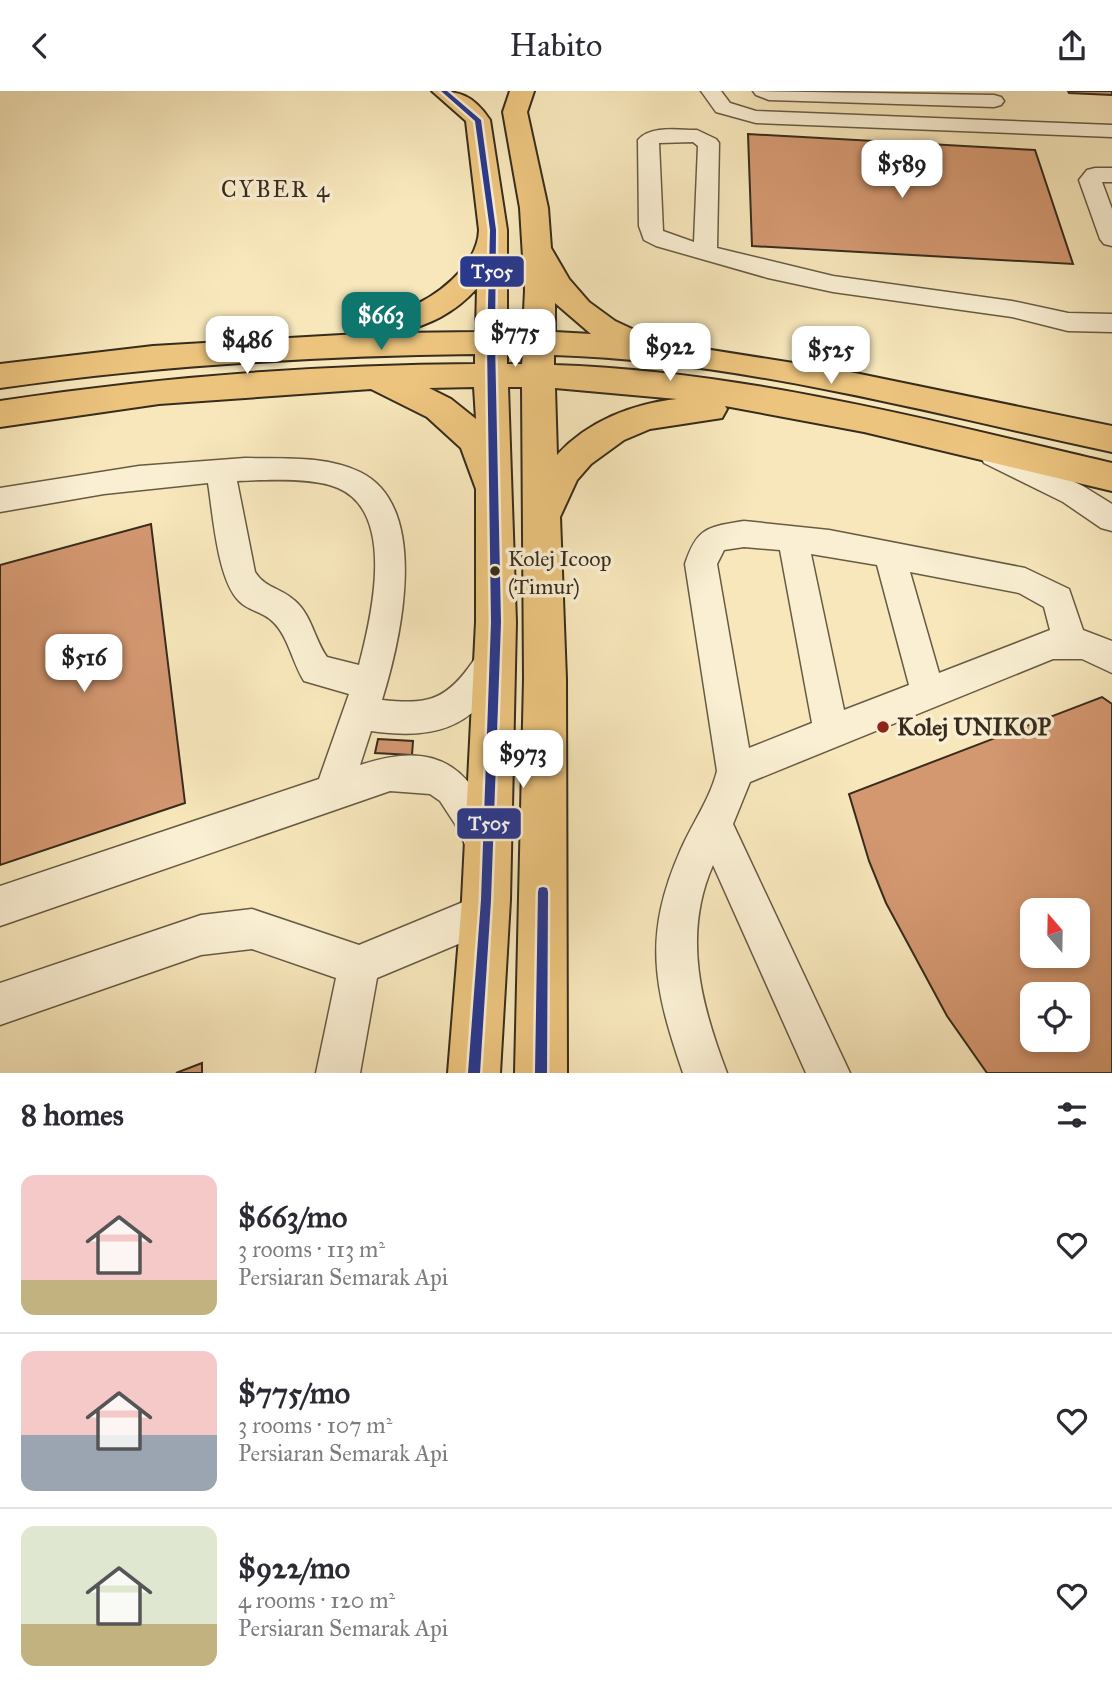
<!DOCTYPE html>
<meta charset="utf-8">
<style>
body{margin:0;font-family:"IM FELL Great Primer",serif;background:#f7f7f7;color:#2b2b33;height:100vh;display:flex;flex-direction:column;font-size:26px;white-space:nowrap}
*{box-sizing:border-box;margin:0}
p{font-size:23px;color:#7c7c81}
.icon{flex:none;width:38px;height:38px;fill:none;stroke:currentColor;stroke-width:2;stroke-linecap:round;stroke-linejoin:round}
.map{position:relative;height:982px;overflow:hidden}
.sheet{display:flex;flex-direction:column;background:#fff;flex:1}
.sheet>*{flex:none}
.needle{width:46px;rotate:340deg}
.buttons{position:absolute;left:1020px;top:807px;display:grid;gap:14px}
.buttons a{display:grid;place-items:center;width:70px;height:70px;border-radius:14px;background:#fff;box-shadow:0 4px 10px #0003;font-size:35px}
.price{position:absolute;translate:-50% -60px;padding:0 16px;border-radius:14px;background:#fff;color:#222;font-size:23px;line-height:46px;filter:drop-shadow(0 2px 4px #0008)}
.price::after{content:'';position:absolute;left:50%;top:42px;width:21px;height:16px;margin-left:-10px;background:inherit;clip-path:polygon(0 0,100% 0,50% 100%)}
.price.active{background:#0f766e;color:#fff}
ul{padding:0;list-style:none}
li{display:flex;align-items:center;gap:21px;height:175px;padding:0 21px}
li+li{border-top:2px solid #e1e1e2}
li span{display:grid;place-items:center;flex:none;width:196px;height:140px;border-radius:14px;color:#555}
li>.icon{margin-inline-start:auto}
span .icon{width:84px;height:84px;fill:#fffc;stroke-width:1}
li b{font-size:30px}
h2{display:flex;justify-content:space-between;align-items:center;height:84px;padding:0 21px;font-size:30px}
header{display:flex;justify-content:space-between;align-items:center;height:91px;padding:0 21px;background:#fff;font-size:32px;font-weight:600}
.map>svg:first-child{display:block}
.building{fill:#d49871;stroke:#372c1d;stroke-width:2;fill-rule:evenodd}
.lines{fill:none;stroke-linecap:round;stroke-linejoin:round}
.minor-casing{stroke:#675b44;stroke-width:3}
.major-casing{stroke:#372c1d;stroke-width:4}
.minor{fill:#faefd3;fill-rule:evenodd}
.major{fill:#ecc47e;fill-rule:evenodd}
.bus-1-casing{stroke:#faefd3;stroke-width:5}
.bus-1{fill:#283890;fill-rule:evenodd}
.bus-dot{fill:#372c1d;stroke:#faefd3;stroke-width:2.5}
.poi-dot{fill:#8f2418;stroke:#faefd3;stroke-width:2.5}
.labels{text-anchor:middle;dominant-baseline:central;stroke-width:7;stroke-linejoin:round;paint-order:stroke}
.bus-label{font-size:22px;fill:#372c1d;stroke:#faefd3;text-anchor:start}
.far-quarter-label{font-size:23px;letter-spacing:2px;fill:#372c1d;stroke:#faefd3}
.poi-label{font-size:24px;font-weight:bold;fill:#372c1d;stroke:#faefd3;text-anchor:start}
.line-badge{stroke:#faefd3;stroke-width:2.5}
.badge-label{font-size:19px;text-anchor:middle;font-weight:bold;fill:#fff}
</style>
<header><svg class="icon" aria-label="back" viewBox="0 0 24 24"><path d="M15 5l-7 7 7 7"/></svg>Habito<svg class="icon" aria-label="share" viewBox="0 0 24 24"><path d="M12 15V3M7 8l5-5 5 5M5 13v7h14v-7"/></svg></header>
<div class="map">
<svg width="1112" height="982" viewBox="0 0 1112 982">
<rect width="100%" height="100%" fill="#f7e7bb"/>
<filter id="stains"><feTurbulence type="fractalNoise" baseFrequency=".00286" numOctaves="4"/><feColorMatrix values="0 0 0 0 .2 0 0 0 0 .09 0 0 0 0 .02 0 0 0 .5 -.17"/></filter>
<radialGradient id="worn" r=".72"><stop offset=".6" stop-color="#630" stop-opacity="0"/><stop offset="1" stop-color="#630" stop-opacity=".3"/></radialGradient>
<!-- building -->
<g class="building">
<polygon points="1068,0 1112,0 1112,4 1069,2"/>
<polygon points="748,43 1035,59 1073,173 752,155"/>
<polygon points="151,433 185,712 0,774 0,474"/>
<path d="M1102,606L1112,613V982H987L947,925L886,812L869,770L849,703ZM1032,819H1078V864H1032ZM1032,903H1078V948H1032Z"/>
<polygon points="378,648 413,650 412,664 375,662"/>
<polygon points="202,972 202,982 176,982"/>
</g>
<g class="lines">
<!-- minor casing -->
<g class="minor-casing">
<g id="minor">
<polygon points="701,0 721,0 730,12 756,20 1112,34 1112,46 756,32 716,21"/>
<polygon points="753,0 994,4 1001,6 1004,10 1001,14 994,16 769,9 756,4"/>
<path d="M697,39L716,48L719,52L717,157L833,185L1012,210L1068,222L1112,223V241L1068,240L1012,226L833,201L768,187L656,155L644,149L639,135L638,49C650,34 679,39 697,39ZM693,51L698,55L694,151L663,140L659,52Z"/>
<polygon points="1095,77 1112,77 1112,91 1102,91 1112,118 1112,155 1104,153 1100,148 1079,89 1087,79"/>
<polygon points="994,353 1083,395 1112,413 1112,440 1101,437 1063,411 984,372 980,364 984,356"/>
<path d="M245,367C282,368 325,364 360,381C432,416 400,551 382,609C423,613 443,612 469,576C478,564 481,555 495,550L507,554L512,565C480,633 444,650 371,640L360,674C444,646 473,681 504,755L498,768L485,774L472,768L455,733L440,710L430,703L390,700L0,835V795L319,688L349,603L304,590C292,571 288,543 271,529C262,521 247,519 239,510C217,488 213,422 208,392L104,403L0,421V397L139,375ZM237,390C264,389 312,386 338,397C397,422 371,528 359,574L327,566C314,548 312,524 294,509C281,497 265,497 255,481Z"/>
<path d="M744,430L829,439L1025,477L1069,498L1083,539L1112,550V582L1082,568H1053L750,691L733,733L850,982H806L713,774C682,844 701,914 727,982H683C653,895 643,844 681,758C693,731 710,708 717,680L685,473C697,436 708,436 744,430ZM744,456L780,459L812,632L749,657L717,473L724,459ZM811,463L877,474L909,594L844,619ZM910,481L1019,502L1044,516L1050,539L939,582Z"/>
<polygon points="485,802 499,808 505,822 499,836 377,887 360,982 316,982 336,887 252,858 201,864 0,934 0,892 201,824 252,818 359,854"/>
</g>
</g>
<!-- major casing -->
<g class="major-casing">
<path id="major" d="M432,0C460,0 473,4 490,29L507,139V241H523L525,199L520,117L503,21L510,0H534L527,21L548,117L551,157L569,188L589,211L615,230L645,244L648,249L850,281L1112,335V361C929,322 742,270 554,264V274C743,280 929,329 1112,372V400L864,341L725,315L727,318L722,327L650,338L624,349L591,373L577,389L560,426L566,588L567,982H515L524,588L522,296H508L516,531L510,809L500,982H448L462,809L476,531V398L461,357L427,326L371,298L159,313L0,336V310C158,286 316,274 475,273V263C316,265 158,274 0,297V273L153,255L359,243L354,236L359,228C373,224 388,224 402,219C434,209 478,175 479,139L466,30ZM477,197L476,241L397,242C429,234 455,222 477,197ZM555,212L591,243L555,241ZM507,263H523L522,273H507ZM474,296L476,328L451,308L429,297ZM555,297L677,308C632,313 588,330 557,364Z"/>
</g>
<!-- minor -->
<use href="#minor" class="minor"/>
<!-- major -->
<use href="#major" class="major"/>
<!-- bus-1 casing -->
<g class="bus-1-casing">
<g id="bus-1">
<polygon points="441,0 447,0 481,29 496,139 495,251 501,531 491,809 480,982 468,982 481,809 491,531 487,251 490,139 475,30"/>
<polygon points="543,796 547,797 548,801 547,982 535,982 538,801 539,797"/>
</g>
</g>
<!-- bus-1 -->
<use href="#bus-1" class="bus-1"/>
</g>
<!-- markers -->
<circle class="bus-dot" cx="495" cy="480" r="6"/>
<circle class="poi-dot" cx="883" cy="636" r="7"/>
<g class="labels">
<!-- bus labels -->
<g class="bus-label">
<text x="508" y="467">Kolej Icoop<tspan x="508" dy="28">(Timur)</tspan></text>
</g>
<!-- far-quarter labels -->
<g class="far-quarter-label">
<text x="276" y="98">CYBER 4</text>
</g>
<!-- poi labels -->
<g class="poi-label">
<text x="897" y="636">Kolej UNIKOP</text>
</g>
</g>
<g class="line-badge">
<rect x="459" y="164" width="66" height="33" rx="7" fill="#283890"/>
<rect x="456" y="716" width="66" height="33" rx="7" fill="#283890"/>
</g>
<g class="badge-label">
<text x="492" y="187">T505</text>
<text x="489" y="739">T505</text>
</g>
<rect width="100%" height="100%" filter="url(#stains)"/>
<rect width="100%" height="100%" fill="url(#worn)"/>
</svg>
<div class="buttons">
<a><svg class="needle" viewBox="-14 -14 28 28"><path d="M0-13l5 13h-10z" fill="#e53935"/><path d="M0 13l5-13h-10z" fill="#7c7c81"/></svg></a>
<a><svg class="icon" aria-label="locate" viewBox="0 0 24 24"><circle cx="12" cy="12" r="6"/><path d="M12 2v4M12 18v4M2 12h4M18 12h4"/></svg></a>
</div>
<b class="price" style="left:902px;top:109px">$589</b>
<b class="price active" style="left:381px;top:261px">$663</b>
<b class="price" style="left:515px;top:278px">$775</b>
<b class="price" style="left:247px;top:285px">$486</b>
<b class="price" style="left:670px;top:292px">$922</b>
<b class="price" style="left:831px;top:295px">$525</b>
<b class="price" style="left:84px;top:603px">$516</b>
<b class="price" style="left:523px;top:699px">$973</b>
</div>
<section class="sheet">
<h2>8 homes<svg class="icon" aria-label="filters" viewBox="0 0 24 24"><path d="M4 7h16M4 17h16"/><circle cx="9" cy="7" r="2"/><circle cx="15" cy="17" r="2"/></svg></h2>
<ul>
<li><span style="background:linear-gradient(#f6c9c9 75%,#c2b280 0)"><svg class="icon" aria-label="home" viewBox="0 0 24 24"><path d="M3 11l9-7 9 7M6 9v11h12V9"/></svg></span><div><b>$663/mo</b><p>3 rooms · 113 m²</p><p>Persiaran Semarak Api</p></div><svg class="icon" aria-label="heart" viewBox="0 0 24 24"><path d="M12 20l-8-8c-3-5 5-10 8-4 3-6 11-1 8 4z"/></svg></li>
<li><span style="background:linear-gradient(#f6c9c9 60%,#9aa5b1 0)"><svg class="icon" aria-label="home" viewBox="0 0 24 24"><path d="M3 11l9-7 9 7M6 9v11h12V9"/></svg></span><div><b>$775/mo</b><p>3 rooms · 107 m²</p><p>Persiaran Semarak Api</p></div><svg class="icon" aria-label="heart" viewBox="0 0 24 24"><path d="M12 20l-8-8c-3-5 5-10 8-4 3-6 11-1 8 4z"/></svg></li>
<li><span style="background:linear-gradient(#dfe7d0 70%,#c2b280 0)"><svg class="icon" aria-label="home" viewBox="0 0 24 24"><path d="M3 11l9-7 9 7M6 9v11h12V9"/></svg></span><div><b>$922/mo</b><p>4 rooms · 120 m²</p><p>Persiaran Semarak Api</p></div><svg class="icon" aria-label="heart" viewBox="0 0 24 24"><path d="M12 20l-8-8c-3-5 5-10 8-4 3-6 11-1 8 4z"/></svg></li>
</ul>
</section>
